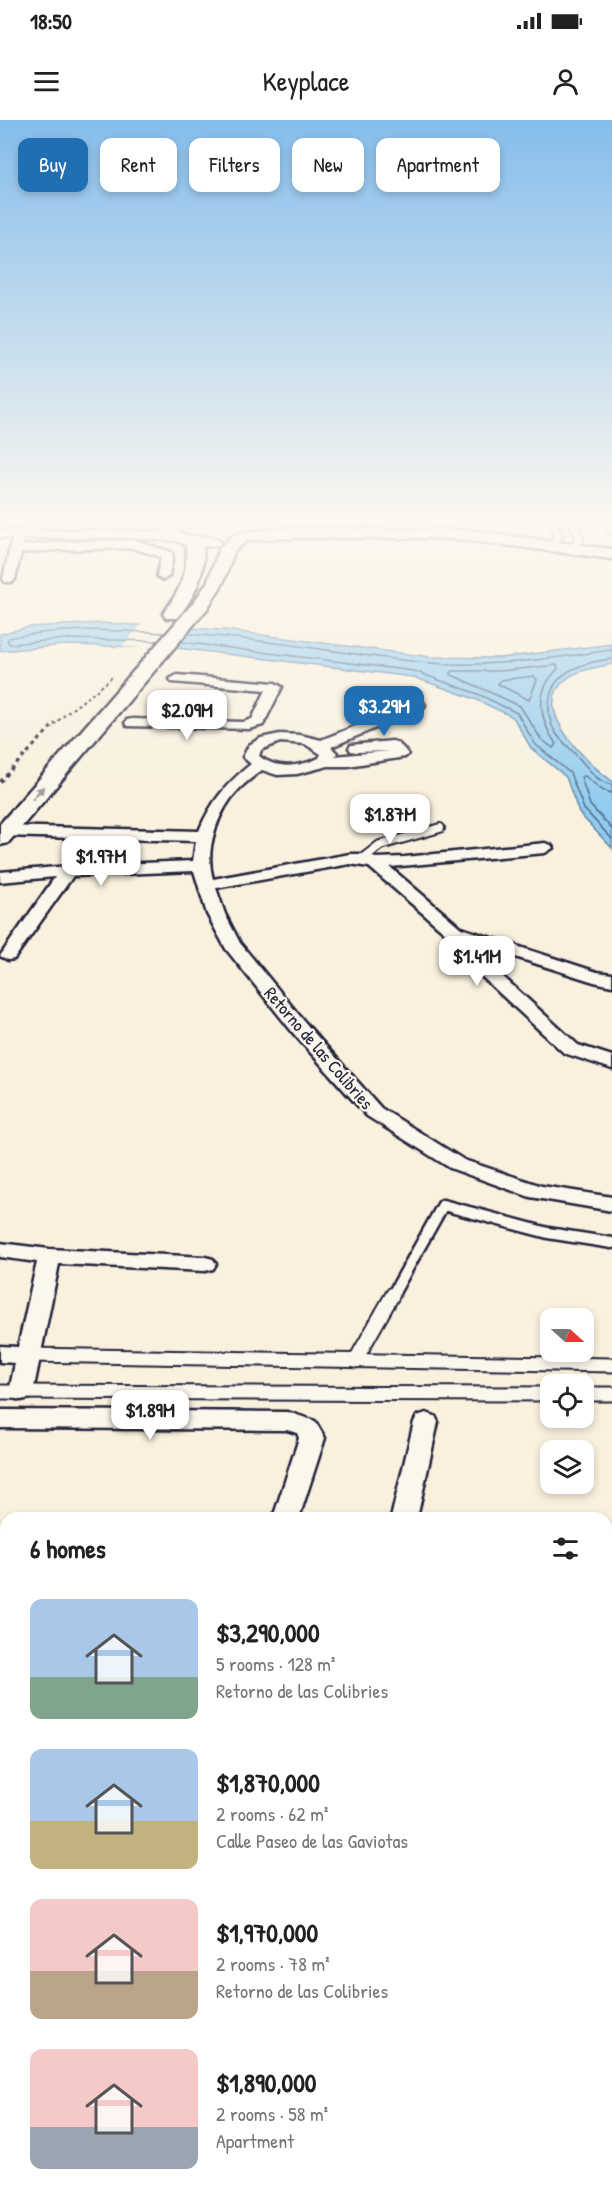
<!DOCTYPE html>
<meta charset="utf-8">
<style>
body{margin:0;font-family:"Patrick Hand",sans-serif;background:#f6f6f6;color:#222;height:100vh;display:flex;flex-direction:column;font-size:22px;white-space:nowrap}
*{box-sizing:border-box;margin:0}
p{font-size:20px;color:#767676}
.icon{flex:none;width:33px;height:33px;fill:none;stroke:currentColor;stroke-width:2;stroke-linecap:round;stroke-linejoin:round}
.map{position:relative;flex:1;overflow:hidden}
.panel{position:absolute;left:0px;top:1392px;width:612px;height:684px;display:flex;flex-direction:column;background:#fff;border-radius:18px 18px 0 0;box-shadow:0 3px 9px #0003}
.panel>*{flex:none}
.top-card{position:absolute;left:18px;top:18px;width:576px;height:54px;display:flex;gap:12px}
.needle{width:39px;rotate:111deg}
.tools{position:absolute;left:540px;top:1188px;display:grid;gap:12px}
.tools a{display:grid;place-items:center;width:54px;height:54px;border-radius:12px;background:#fff;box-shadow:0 3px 9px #0003;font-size:30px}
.price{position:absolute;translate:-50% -51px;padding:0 14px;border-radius:12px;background:#fff;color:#222;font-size:20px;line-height:39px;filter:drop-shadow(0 2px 3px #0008)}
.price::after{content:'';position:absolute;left:50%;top:36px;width:18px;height:14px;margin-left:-9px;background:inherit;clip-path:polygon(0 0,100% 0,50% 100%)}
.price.current{background:#1f6fb2;color:#fff}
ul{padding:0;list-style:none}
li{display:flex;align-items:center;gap:18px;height:150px;padding:0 30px}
li span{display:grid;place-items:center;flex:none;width:168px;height:120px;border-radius:12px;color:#555}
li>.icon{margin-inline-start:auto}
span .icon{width:72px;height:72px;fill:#fffc;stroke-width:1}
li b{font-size:26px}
h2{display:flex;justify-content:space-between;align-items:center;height:72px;padding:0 30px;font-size:26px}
.tag{padding:0 21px;border-radius:12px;background:#fff;box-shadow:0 3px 9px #0003;font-size:21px;line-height:54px}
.tag.current{background:#1f6fb2;color:#fff}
.status{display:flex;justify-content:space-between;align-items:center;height:42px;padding:0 30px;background:#fff;direction:ltr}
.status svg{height:16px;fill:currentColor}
header{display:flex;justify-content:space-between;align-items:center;height:78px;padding:0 30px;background:#fff;font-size:27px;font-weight:600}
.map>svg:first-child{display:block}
.water{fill:#90cbf0;stroke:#6487a8;stroke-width:1.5}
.pier{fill:#f9f0dd}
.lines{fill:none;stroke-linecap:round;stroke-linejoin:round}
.shore{stroke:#4e6683;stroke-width:1.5}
.service-far3-casing{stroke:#22223b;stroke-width:10}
.service-far2-casing{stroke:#22223b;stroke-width:12}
.service-far1-casing{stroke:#22223b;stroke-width:15}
.service-casing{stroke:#22223b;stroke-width:17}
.minor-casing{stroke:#22223b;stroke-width:5}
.tertiary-casing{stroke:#22223b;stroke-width:4}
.secondary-casing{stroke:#22223b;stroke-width:5}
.path-far1{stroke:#22223b;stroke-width:2;stroke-dasharray:3 3;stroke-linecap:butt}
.path{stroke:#22223b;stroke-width:3;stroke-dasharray:4 4;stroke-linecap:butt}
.service-far3{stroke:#fbf7ec;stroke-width:7}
.service-far2{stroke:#fbf7ec;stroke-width:8}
.service-far1{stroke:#fbf7ec;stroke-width:10}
.service{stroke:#fbf7ec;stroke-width:13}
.minor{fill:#fbf7ec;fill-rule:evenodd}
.tertiary{fill:#fbf7ec;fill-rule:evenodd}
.secondary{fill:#fbf7ec;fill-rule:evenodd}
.oneway{fill:#99979c}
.labels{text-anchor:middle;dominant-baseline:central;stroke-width:4.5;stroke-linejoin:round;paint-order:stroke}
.street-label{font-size:18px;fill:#22223b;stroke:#fbf7ec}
</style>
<div class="status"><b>18:50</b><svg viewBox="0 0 49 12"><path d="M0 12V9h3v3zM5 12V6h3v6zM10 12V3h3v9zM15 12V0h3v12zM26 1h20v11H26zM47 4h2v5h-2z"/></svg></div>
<header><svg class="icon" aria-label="menu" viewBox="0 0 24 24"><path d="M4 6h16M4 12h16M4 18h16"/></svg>Keyplace<svg class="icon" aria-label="person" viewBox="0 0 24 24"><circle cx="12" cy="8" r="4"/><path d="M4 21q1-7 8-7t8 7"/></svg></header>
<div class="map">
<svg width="612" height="2076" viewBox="0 0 612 2076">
<rect width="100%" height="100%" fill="#f9f0dd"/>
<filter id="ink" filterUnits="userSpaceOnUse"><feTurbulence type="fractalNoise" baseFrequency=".0167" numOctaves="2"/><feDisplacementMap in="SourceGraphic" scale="12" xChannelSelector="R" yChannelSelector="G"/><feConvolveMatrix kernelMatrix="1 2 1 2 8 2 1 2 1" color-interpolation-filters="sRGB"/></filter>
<g filter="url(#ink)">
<!-- water -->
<path class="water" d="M101,503L224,510L431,537L500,538L612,524V544C595,548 573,550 561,564C534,594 589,644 612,661V728L579,693L566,657L531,628L513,597L475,579L413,557L177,528L66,525L0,531V514L29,507Z"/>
<!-- pier -->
<polygon class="pier" points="143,503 176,504 154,529 122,526"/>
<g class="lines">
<!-- shore -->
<g class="shore">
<path d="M188,514C269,519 349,535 429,543C491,548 552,538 612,530"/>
<path d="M158,521L66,519L10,524L7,521L9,518C61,507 112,510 165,513"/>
<polyline points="181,522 414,551 478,574 517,593 535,624 570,653 584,689 612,719"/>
<path d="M612,539C584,542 549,552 549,586C548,594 551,605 555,612C561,621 570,628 577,636C588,647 596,662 612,665"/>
<path d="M557,545L558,549C534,571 539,599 556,624L553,628L541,619L520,586L450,554L452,551H501Z"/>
<polygon points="534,556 537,560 529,580 498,564 501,560"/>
<polyline points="612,673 602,670 585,656 581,657 590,685 612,709"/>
</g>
<!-- service-far3 casing -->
<g class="service-far3-casing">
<g id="service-far3">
<polyline points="86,403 93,404"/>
<polyline points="608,403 612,411"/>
<polyline points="551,426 559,416 553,403"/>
<polyline points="572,429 580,419 573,403"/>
</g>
</g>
<!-- service-far2 casing -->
<g class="service-far2-casing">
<polyline id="service-far2" points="362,739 380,725 440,708"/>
</g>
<!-- service-far1 casing -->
<g class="service-far1-casing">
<polyline id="service-far1" points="392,1176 443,1085 548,1113 612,1123"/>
</g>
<!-- service casing -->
<g class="service-casing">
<g id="service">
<polyline points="29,1235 612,1245"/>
<polyline points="355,1241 393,1174"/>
<polyline points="0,1272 550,1274"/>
<polyline points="584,1274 612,1274"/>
</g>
</g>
<!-- minor casing -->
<g class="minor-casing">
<g id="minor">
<polygon points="18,414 24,418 22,426 57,422 134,420 171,432 173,435 169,456 163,460 157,456 161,437 133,428 57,430 21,433 15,459 13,462 5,462 3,459 12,418"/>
<polygon points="177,555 275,563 282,567 263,605 249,609 127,606 125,603 127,600 132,599 243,602 252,599 266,570 172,562 170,559"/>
<path d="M418,581L423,582L425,585L423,588L331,627L337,633L335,636L389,631L356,632L351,631L349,628L351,625L392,621C399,622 403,628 408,634L405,637L348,646H328L297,654L277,655L262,650C254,656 246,662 240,668C218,690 204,729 213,759L350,734H362L376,738L405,737L545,723L551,725L553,728L545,733L390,747L461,808L597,852L612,854V866L594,862L474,824L490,845L578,925L612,936V949L564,933L478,853L449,816L369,747L350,744L216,768L225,794L240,823L308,906L381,988L464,1040L542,1066L612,1077V1091L530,1077L450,1048L367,996L294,914L226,829L207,794L194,751L73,756L14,839L8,840L0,836L55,757L0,762V752L68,746L193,741L196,721L0,716V706L199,711C211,682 226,664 251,644L243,637L249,625L261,618L280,614L300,615L321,620ZM280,622L305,624L321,634L319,638C299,647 277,650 259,636L261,630Z"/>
<polygon points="0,1123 49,1129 205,1137 213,1139 216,1144 213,1149 205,1151 59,1144 33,1272 30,1278 21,1280 12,1278 9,1272 15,1243 0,1242 0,1226 18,1227 37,1142 0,1137"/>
<polygon points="0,1290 288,1292 315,1301 325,1318 299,1398 273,1398 299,1318 297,1313 287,1310 0,1308"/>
<polygon points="426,1293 435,1296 438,1302 417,1398 391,1398 414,1302 417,1296"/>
<polygon points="0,1466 6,1467 6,1489 0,1488"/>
<polygon points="0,1789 6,1791 6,1821 0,1819"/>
<polygon points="6,1896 6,1940 0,1942 0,1898"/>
<polygon points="606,1982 612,1983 612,2017 606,2016"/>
<polygon points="237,2070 273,2070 272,2076 236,2076"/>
</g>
</g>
<!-- tertiary casing -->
<g class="tertiary-casing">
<polygon id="tertiary" points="0,410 124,410 175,413 182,417 175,421 124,418 0,418"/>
</g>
<!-- secondary casing -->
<g class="secondary-casing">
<g id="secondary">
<path d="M163,403H179L175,408C188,423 211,411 221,422L219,425L203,427C206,455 194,476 178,498H166L163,494C179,472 189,453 186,425L163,416L159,408Z"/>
<polygon points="281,408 465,410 612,429 612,439 465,420 429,418 281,418 246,421 234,432 223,463 207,489 8,723 0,725 0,704 194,482 207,463 220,427 233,416 241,413"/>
</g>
</g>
<!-- path-far1 -->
<path class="path-far1" d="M54,605C71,587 94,575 112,557"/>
<!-- path -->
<polyline class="path" points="0,662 55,603"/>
<!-- service-far3 -->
<use href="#service-far3" class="service-far3"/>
<!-- service-far2 -->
<use href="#service-far2" class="service-far2"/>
<!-- service-far1 -->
<use href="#service-far1" class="service-far1"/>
<!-- service -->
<use href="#service" class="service"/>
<!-- minor -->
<use href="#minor" class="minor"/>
<!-- tertiary -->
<use href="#tertiary" class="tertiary"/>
<!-- secondary -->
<use href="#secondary" class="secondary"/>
</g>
<!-- one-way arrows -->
<defs><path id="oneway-solid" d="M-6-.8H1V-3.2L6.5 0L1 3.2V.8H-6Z" transform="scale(1.5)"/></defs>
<use class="oneway" href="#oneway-solid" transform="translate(38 673) rotate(-49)"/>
</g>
<!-- sky -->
<linearGradient id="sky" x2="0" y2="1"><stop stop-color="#85bdeb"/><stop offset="0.58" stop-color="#fcf8f0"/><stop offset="1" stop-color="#fcf8f0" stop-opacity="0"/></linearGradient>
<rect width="612" height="693" fill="url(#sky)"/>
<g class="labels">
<!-- street labels -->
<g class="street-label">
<text transform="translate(319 928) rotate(49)">Retorno de las Colibries</text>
</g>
</g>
</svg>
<div class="tools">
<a><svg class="needle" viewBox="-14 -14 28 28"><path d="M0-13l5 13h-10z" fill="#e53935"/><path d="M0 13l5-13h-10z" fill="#767676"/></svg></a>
<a><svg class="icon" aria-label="locate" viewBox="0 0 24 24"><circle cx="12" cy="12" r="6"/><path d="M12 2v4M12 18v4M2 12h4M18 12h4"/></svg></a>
<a><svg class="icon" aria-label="layers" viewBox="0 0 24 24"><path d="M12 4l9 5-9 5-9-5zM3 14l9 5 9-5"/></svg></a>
</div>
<b class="price current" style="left:384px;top:617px">$3.29M</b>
<b class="price" style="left:187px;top:621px">$2.09M</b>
<b class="price" style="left:390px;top:725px">$1.87M</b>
<b class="price" style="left:101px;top:767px">$1.97M</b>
<b class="price" style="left:477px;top:867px">$1.41M</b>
<b class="price" style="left:150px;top:1321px">$1.89M</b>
<div class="top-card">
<a class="tag current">Buy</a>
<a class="tag">Rent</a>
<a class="tag">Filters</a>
<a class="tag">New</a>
<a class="tag">Apartment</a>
</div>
<section class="panel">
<h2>6 homes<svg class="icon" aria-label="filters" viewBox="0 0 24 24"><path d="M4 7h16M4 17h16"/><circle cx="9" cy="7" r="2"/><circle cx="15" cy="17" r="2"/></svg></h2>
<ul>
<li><span style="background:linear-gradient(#a9c7e8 65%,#7fa58c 0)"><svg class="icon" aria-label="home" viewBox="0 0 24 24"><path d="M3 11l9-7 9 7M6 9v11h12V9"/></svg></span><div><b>$3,290,000</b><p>5 rooms · 128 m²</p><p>Retorno de las Colibries</p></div></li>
<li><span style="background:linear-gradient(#a9c7e8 60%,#c2b280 0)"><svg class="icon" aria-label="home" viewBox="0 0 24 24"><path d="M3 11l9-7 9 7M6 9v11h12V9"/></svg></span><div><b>$1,870,000</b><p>2 rooms · 62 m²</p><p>Calle Paseo de las Gaviotas</p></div></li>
<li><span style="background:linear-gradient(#f6c9c9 60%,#b9a48a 0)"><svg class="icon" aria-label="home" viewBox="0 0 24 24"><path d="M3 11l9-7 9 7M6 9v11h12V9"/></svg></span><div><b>$1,970,000</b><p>2 rooms · 78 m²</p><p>Retorno de las Colibries</p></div></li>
<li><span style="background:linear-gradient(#f6c9c9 65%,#9aa5b1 0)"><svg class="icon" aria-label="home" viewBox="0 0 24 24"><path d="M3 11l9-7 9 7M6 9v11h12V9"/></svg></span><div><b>$1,890,000</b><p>2 rooms · 58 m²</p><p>Apartment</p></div></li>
</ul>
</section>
</div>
